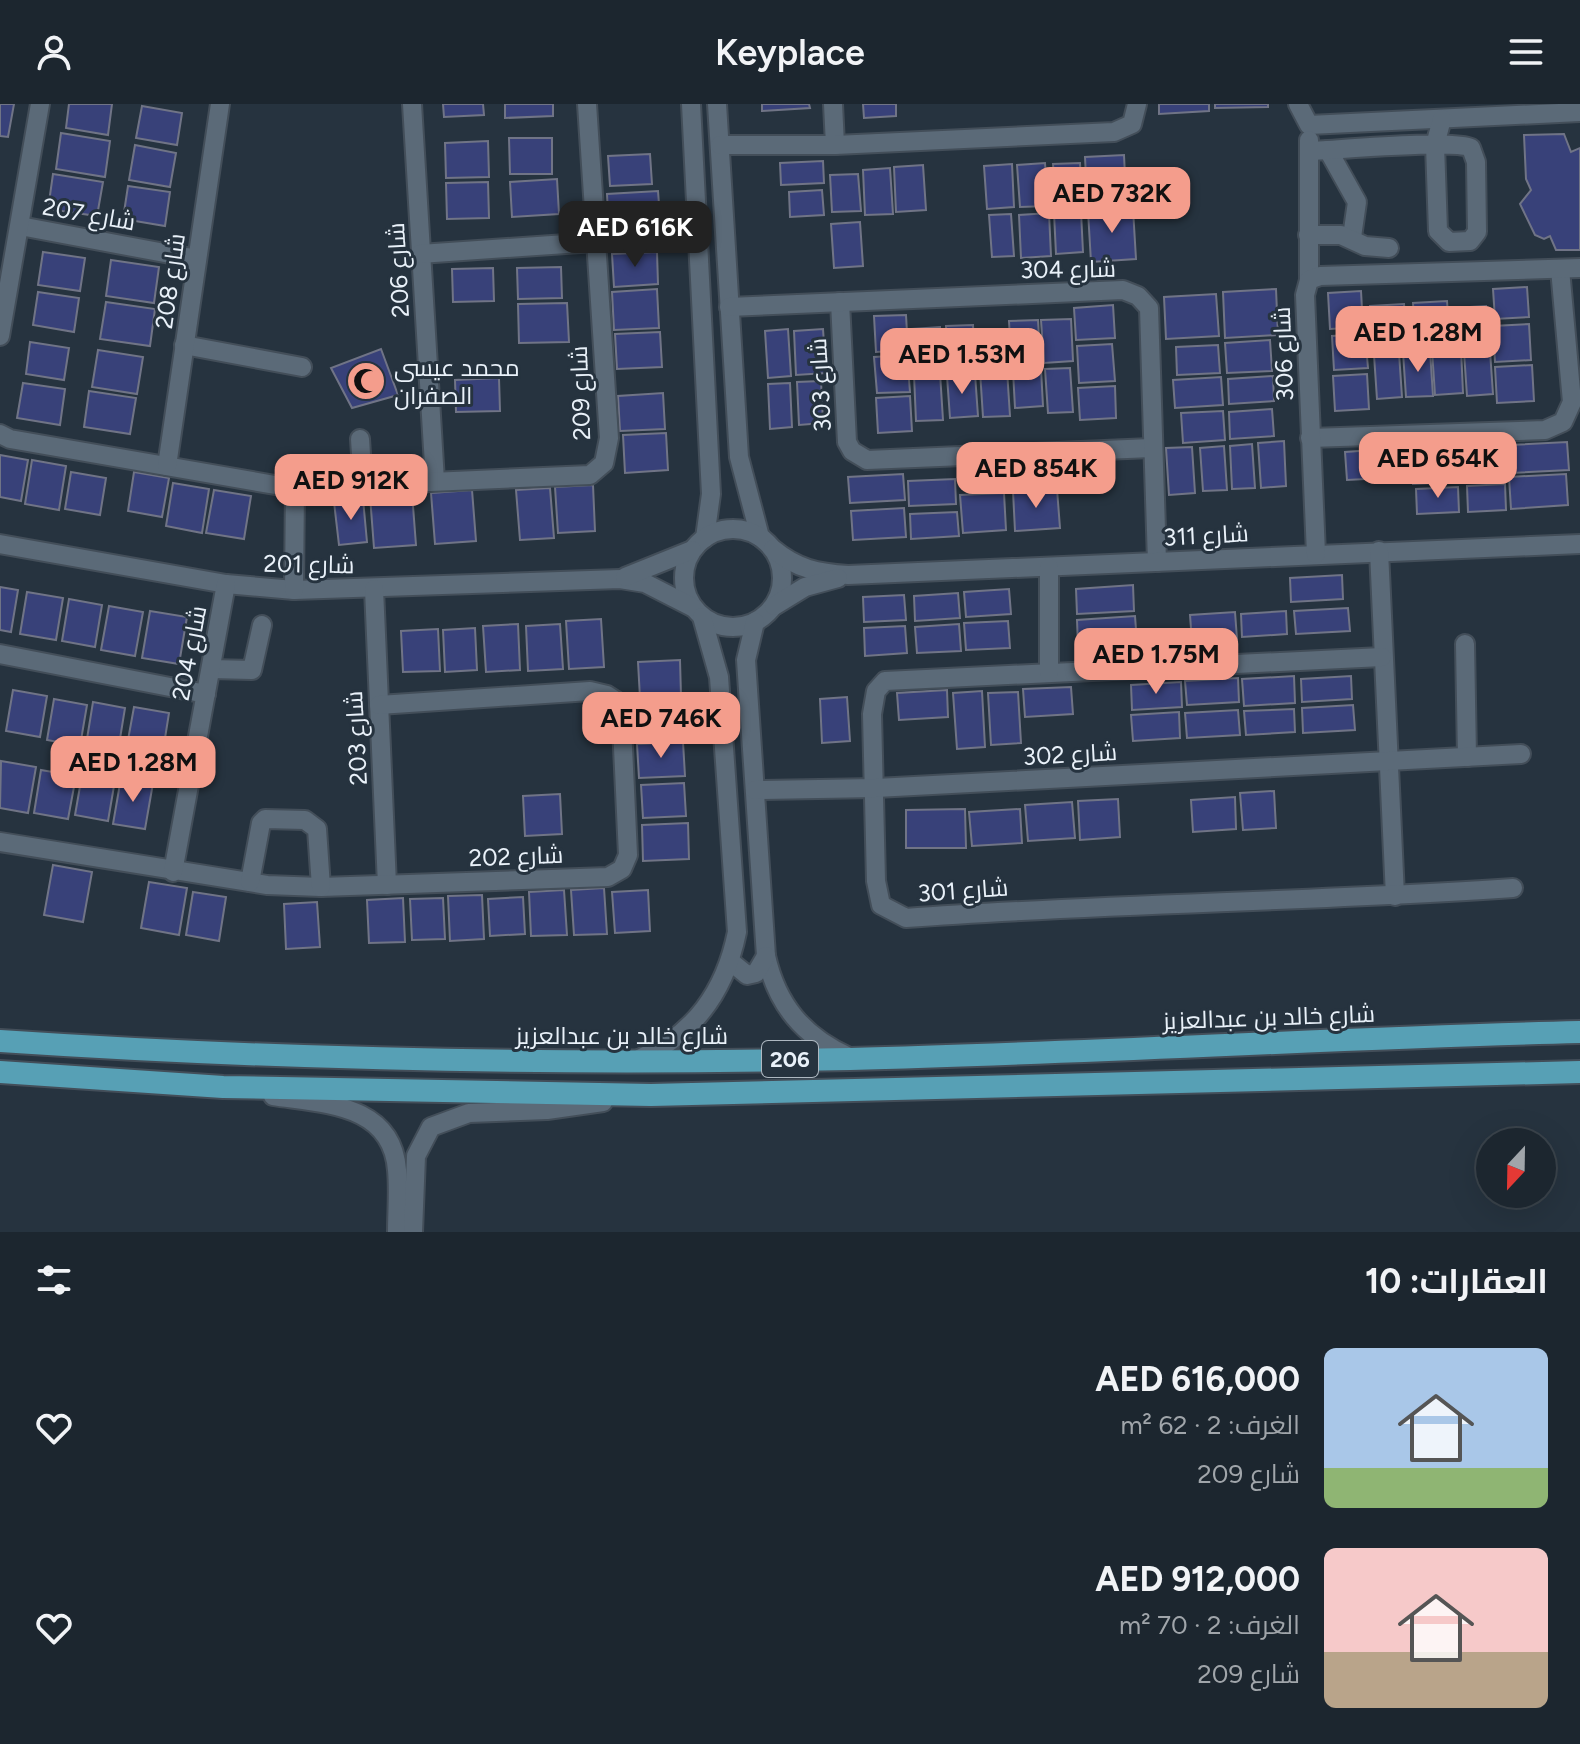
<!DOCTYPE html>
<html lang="ar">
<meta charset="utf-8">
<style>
body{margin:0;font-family:Figtree,Cairo,sans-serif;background:#252e37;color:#f1f3f6;direction:rtl;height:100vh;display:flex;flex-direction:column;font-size:30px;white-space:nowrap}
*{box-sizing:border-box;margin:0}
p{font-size:26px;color:#a0a5aa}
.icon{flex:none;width:44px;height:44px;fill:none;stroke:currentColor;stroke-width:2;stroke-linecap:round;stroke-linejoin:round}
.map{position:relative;height:1128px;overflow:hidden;direction:ltr}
.details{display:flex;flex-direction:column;background:#1c262f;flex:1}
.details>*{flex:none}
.needle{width:52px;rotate:202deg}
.controls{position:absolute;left:1476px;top:1024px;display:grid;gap:16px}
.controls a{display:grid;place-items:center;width:80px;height:80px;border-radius:50%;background:#1c262f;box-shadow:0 8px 32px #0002,0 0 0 2px #3a434b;font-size:40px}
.price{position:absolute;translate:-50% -68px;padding:0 18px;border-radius:16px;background:#f49d8c;color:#111;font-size:26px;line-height:52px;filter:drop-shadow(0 2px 4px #0008)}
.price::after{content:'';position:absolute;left:50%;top:48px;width:24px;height:18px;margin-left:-12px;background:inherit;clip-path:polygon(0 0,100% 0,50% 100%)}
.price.active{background:#222;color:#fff}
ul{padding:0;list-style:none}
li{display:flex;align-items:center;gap:24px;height:200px;padding:0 32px}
li span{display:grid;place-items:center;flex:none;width:224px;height:160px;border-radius:12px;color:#555}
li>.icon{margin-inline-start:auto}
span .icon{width:96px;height:96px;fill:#fffc;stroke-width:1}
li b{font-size:34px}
h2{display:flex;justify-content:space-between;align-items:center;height:96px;padding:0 32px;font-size:34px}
header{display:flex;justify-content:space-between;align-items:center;height:104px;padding:0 32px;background:#1c262f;font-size:36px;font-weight:600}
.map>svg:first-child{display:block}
.building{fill:#384179;stroke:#707486;stroke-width:2}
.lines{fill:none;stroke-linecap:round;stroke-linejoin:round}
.minor-casing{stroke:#434e59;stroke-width:22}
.major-casing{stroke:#434e59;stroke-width:26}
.minor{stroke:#5b6a78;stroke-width:18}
.major{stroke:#57a0b5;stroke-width:22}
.labels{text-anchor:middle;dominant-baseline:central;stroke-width:6;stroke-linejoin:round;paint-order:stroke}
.shield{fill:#26333f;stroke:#aeb8c1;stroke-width:2}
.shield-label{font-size:22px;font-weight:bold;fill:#e9f1f9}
.street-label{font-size:24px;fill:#e9f1f9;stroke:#26333f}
.poi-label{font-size:24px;fill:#e9f1f9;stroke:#26333f;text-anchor:start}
</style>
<header><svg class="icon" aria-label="menu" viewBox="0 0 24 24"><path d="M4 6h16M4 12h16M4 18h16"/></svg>Keyplace<svg class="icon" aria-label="person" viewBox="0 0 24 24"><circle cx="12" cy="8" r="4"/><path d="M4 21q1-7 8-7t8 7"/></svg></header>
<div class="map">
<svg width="1580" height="1128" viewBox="0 0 1580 1128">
<rect width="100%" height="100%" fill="#26333f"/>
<!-- building -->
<g class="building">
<polygon points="0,0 14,0 8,33 0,32"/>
<polygon points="69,0 112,0 108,31 66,24"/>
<polygon points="443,0 483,0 484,11 444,13"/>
<polygon points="505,0 553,0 553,12 505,14"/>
<polygon points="762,0 809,0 810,4 762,7"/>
<polygon points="863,0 896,0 896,12 864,14"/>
<polygon points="1159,0 1209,0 1209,7 1159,10"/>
<polygon points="1215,0 1268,0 1268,3 1215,4"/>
<polygon points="142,2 182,9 177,41 136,34"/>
<polygon points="61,29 110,37 105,73 56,65"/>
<polygon points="1564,30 1571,48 1580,44 1580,146 1556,146 1550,132 1544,135 1535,131 1520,100 1531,86 1526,75 1524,31"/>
<polygon points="509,34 552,34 552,70 510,70"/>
<polygon points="488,37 489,73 446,74 445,39"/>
<polygon points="135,41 176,49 170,83 129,76"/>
<polygon points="650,50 652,80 610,82 608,52"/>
<polygon points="1124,51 1126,93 1087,95 1085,53"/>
<polygon points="823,57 824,79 781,81 780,59"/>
<polygon points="1045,59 1048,102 1020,103 1017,61"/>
<polygon points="1080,59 1082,98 1056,99 1053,60"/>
<polygon points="1012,60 1014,103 987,105 984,62"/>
<polygon points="923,61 926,106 896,108 894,63"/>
<polygon points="890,64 893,110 865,111 863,66"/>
<polygon points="53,70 103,78 97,112 48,105"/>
<polygon points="858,70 861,107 832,108 830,71"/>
<polygon points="557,75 559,110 512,113 510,78"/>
<polygon points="488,78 489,114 447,115 446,79"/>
<polygon points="128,82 170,88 165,122 123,115"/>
<polygon points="822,86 824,111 790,113 789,88"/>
<polygon points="658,87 661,127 609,130 607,90"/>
<polygon points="1133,105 1136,155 1091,158 1088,107"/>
<polygon points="1081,108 1083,148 1056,150 1054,109"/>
<polygon points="1049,109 1051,152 1021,154 1019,111"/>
<polygon points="1011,110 1014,152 992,153 989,111"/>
<polygon points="860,118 863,162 834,164 831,120"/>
<polygon points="43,148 85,154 80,187 38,181"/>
<polygon points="657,148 658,180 614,183 612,150"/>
<polygon points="111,156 159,163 154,199 106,192"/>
<polygon points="561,163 562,194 518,195 517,164"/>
<polygon points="493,164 494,197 453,198 452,165"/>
<polygon points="1527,183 1529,213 1495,215 1493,185"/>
<polygon points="657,185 659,224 614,226 612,188"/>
<polygon points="1276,185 1278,231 1225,234 1223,188"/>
<polygon points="1361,187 1363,223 1330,225 1328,189"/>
<polygon points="38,188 79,194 74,228 33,221"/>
<polygon points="1216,190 1219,232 1166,235 1164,193"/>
<polygon points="1447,197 1450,240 1416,242 1413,199"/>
<polygon points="106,198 155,205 150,242 100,235"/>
<polygon points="567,199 569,238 519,239 518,200"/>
<polygon points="1404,200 1407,242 1372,244 1370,202"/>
<polygon points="1113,201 1115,234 1076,236 1074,204"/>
<polygon points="1486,202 1488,238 1455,240 1453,204"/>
<polygon points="906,211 908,246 876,248 874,212"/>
<polygon points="1071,215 1073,257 1044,259 1041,216"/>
<polygon points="1038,216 1040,252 1011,253 1009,217"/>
<polygon points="1529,220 1531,256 1495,258 1493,222"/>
<polygon points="973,221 975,263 948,265 946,222"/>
<polygon points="940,223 942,265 915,266 912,225"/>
<polygon points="788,225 791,272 768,274 765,227"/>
<polygon points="823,225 826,269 796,271 794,227"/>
<polygon points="660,228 662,263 617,265 615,230"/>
<polygon points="1365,230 1368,264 1334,266 1332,232"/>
<polygon points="1270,236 1272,267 1227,269 1225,239"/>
<polygon points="30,238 69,244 64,276 26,270"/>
<polygon points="1112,240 1115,277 1079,279 1077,242"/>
<polygon points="1218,241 1220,269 1177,271 1176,243"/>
<polygon points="381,245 398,291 352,304 331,264"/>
<polygon points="1461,245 1463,289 1435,291 1432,246"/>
<polygon points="98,246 143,253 137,290 92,283"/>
<polygon points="1430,247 1433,292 1406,293 1403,248"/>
<polygon points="1490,247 1493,290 1467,292 1464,248"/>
<polygon points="1399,249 1402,293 1377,295 1374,251"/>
<polygon points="907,251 910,288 877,289 874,253"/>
<polygon points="1532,261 1534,297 1497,299 1495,263"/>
<polygon points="1070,264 1073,308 1048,309 1045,265"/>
<polygon points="1041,265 1043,302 1015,304 1013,267"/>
<polygon points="1007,266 1010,312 983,313 980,267"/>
<polygon points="940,269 943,316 916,317 914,271"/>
<polygon points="975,270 978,312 950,314 947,272"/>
<polygon points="1367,270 1369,305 1335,307 1333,272"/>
<polygon points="1273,272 1274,297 1229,300 1228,275"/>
<polygon points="1221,273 1223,301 1175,304 1173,276"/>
<polygon points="499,274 500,307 456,308 455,276"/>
<polygon points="821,277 823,319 799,321 797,278"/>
<polygon points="23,279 65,285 60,321 17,314"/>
<polygon points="790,279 792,323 770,325 768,280"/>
<polygon points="1115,282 1116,314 1080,316 1078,284"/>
<polygon points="89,287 136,294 130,330 84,323"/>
<polygon points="663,289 665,325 620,327 618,292"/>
<polygon points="910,292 912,327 878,329 876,294"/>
<polygon points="1272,305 1274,332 1230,335 1229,308"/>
<polygon points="1223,307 1225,336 1183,339 1181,309"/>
<polygon points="666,329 668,366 625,369 623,331"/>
<polygon points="1284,337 1286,382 1261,384 1258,339"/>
<polygon points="1567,338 1569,366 1512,369 1511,341"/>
<polygon points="1252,340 1255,384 1232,385 1230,342"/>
<polygon points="1224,342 1227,386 1203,387 1200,344"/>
<polygon points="1192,343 1195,389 1169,391 1166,344"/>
<polygon points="1402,344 1404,373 1347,376 1345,348"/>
<polygon points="0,351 28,356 21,397 0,393"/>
<polygon points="1504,351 1505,375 1460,377 1459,354"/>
<polygon points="1453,354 1454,378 1413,380 1412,357"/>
<polygon points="32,356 66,362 59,406 25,400"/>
<polygon points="71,368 106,374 100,411 65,405"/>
<polygon points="134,368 169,374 162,413 128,407"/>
<polygon points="903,370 905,396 850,399 848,373"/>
<polygon points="1566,370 1568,401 1511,405 1509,373"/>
<polygon points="955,375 956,400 909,402 908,377"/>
<polygon points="173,379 209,385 202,429 166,422"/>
<polygon points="1505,380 1506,406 1468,408 1467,382"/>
<polygon points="593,381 595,427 558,429 555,383"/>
<polygon points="1458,383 1459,408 1417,410 1416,385"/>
<polygon points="550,384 554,434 520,436 516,386"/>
<polygon points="1057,385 1060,424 1015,427 1013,387"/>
<polygon points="214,386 251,392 244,435 206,429"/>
<polygon points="472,386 476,437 435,440 431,389"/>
<polygon points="412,389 416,441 374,444 370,392"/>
<polygon points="1004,389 1006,426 963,429 960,391"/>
<polygon points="363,395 367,438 339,441 334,398"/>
<polygon points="904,404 906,433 853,436 851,407"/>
<polygon points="957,408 959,432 911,435 910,410"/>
<polygon points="1342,471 1343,495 1291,498 1290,474"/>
<polygon points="1133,481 1134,507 1077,510 1076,485"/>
<polygon points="0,483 18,486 11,528 0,526"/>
<polygon points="1009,485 1011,510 966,513 964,488"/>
<polygon points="27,488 63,494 56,536 20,530"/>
<polygon points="958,489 960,514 915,517 914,492"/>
<polygon points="904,491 906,516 864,518 863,493"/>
<polygon points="69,495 102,501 95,543 62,537"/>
<polygon points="109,502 143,508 135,552 101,546"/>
<polygon points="1348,504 1350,527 1296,530 1294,507"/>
<polygon points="150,507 187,513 179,560 142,554"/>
<polygon points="1286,507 1287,530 1242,533 1241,510"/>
<polygon points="1235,508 1237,535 1192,538 1190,511"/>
<polygon points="1135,512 1137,539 1078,542 1077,516"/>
<polygon points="601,515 604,563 569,565 566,517"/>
<polygon points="1008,517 1010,544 966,546 964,519"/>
<polygon points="518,520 520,566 486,568 483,522"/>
<polygon points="560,520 563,565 528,567 526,522"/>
<polygon points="959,520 961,547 917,549 915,523"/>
<polygon points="905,522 907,549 865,552 864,524"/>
<polygon points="475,524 477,566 445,568 443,526"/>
<polygon points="438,525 440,567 403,568 401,527"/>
<polygon points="680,556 681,592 640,594 638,558"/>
<polygon points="1294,572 1295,599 1244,602 1242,575"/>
<polygon points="1351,572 1352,595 1302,598 1301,575"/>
<polygon points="1238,574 1239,598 1187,601 1185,577"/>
<polygon points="1181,578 1182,603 1132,606 1131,581"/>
<polygon points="1071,583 1073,610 1025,613 1023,585"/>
<polygon points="13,586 47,592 40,633 6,627"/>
<polygon points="947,586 948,613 899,616 897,589"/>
<polygon points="982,587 985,643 957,645 953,589"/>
<polygon points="1018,588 1021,639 991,641 988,589"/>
<polygon points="847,593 850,637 822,639 820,595"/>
<polygon points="54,595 87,601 80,642 47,636"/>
<polygon points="679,597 681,631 640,633 639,599"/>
<polygon points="93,598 125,604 118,647 86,641"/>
<polygon points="1353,601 1355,626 1303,629 1302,604"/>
<polygon points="134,603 169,609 162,653 126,647"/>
<polygon points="1294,605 1295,628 1246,631 1244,607"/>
<polygon points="1238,606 1240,631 1187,634 1185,609"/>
<polygon points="1179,608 1180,634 1133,637 1131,611"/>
<polygon points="683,638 685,672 639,674 637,640"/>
<polygon points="1,657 36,663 28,709 0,704"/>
<polygon points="41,666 76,672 68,715 34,709"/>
<polygon points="82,671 115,676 108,717 75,711"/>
<polygon points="121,674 153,679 145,725 113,720"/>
<polygon points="684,679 686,712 643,714 641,681"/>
<polygon points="1274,687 1276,724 1243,726 1240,689"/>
<polygon points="560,690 562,730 525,732 523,692"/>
<polygon points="1235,693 1236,725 1193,728 1191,696"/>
<polygon points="1118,695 1120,733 1080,736 1078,697"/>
<polygon points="1072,698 1075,734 1028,737 1025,701"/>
<polygon points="965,705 966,744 906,744 906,706"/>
<polygon points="1020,705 1022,739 972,742 969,708"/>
<polygon points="688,719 689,755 643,757 642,721"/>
<polygon points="53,761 92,768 83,818 44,811"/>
<polygon points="149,778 187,784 179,831 141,824"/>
<polygon points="604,784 607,830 574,831 571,786"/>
<polygon points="564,786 567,831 531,832 529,788"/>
<polygon points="648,786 650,827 615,829 612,788"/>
<polygon points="193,788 226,793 219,837 186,831"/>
<polygon points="482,791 484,835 450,837 448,792"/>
<polygon points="523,793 525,830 490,832 488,795"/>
<polygon points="403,794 405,838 369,839 367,796"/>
<polygon points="443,794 445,835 412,836 410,795"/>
<polygon points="317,798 320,843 286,845 284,800"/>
</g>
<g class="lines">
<!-- minor casing -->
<g class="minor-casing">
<g id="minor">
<polyline points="412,0 435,377"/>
<polyline points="691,0 711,390 705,434"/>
<polyline points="717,0 739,353 760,433"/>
<polyline points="833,0 835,41"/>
<polyline points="1298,0 1309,21 1580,8"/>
<polyline points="720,41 835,41 1114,28 1132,20 1137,0"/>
<polyline points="1328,46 1357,98 1352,133"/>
<path d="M1309,47C1336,46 1454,35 1471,44L1476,58L1477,128L1470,137L1449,138L1438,127L1435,41L1442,15"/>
<polyline points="20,122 197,155"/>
<polyline points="1308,131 1341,131 1365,142 1389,144"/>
<polyline points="420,150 595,138"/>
<polyline points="1309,176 1309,36"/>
<polyline points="840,198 847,338 852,347 867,356 1151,344"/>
<polyline points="729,203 1123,186 1138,192 1149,204 1157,458"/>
<polyline points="0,232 40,0"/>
<polyline points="184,241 302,263"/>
<polyline points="0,330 10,335 275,381 363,381 590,371 604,359 609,334 587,0"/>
<polyline points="1310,334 1545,326 1563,318 1572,298 1560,165"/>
<polyline points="360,335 363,381"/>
<polyline points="167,362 220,0"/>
<circle cx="733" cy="474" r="49"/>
<polyline points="0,440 226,480 294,486 620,475 645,479 692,503"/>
<path d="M773,445C797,465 818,469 848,471L1580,440"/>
<polyline points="1379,447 1395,792"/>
<polyline points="1316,450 1305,191 1309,176 1320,172 1580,164"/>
<polyline points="625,473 692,446"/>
<polyline points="374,485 387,781"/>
<polyline points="294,486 295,381"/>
<polyline points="774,502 805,483 838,474"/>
<path d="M755,518L746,556L766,852C777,901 803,932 849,953"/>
<polyline points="1465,540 1467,653"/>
<polyline points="0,550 206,590"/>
<path d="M1382,553L885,577L876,587L872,610L876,777L881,801L906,814C1108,799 1311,798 1513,784"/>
<polyline points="211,565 252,566 262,521"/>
<polyline points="1049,569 1049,463"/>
<polyline points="755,686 876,684 1521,650"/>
<polyline points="0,738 267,781 321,783 608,773 622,765 628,751 621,600 607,591 590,587 379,601"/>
<polyline points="173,768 226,480"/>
<polyline points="250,778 261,719 265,715 305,716 317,725 321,783"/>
<polyline points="731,858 747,871 756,869 766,852"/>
<path d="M637,956C694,931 725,888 737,828L719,573L702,513"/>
<path d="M273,992C325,1000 392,1000 397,1066C399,1086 397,1108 397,1128"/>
<polyline points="413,1128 416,1052 431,1023 469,1009 547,1006 603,998"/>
</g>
</g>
<!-- major casing -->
<g class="major-casing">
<g id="major">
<path d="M0,937C283,956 566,961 850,955C1093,949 1336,934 1580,928"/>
<polyline points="0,968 223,983 651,991 1580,968"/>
</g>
</g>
<!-- minor -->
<use href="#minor" class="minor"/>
<!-- major -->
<use href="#major" class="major"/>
</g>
<!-- icons -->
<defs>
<g id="mosque-disc" transform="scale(2)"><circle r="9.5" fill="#f49d8c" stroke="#26333f"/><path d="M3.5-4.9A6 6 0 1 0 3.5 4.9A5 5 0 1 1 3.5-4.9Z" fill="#111"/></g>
</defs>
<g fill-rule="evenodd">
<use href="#mosque-disc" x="366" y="277"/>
</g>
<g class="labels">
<!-- shield labels -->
<rect class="shield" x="762" y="937" width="56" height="36" rx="6"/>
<g class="shield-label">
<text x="790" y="955">206</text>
</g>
<!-- street labels -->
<g class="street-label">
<text transform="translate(89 110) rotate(10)">شارع 207</text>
<text transform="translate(1068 165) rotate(-1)">شارع 304</text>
<text transform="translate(398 166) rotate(-93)">شارع 206</text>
<text transform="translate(170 177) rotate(-82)">شارع 208</text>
<text transform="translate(1283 250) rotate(-92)">شارع 306</text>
<text transform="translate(820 281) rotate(-93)">شارع 303</text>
<text transform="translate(580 289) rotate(-92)">شارع 209</text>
<text transform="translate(1206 431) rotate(-3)">شارع 311</text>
<text transform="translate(309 460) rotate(1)">شارع 201</text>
<text transform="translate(189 549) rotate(-79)">شارع 204</text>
<text transform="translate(356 634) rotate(-93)">شارع 203</text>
<text transform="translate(1070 650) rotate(-3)">شارع 302</text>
<text transform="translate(516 752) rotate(-2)">شارع 202</text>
<text transform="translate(963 786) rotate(-4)">شارع 301</text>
<text transform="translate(1269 913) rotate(-2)">شارع خالد بن عبدالعزيز</text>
<text x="622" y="931">شارع خالد بن عبدالعزيز</text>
</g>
<!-- poi labels -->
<g class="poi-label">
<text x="394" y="263">محمد عيسى<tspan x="394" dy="28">الصفران</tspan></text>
</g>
</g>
</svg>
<div class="controls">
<a><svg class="needle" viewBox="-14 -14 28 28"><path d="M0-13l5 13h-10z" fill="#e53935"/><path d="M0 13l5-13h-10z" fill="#a0a5aa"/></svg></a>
</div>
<b class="price" style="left:1112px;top:131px">AED 732K</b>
<b class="price active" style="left:635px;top:165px">AED 616K</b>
<b class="price" style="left:1418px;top:270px">AED 1.28M</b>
<b class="price" style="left:962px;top:292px">AED 1.53M</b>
<b class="price" style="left:1438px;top:396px">AED 654K</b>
<b class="price" style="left:1036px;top:406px">AED 854K</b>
<b class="price" style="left:351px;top:418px">AED 912K</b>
<b class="price" style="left:1156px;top:592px">AED 1.75M</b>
<b class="price" style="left:661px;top:656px">AED 746K</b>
<b class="price" style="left:133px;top:700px">AED 1.28M</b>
</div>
<section class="details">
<h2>العقارات: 10<svg class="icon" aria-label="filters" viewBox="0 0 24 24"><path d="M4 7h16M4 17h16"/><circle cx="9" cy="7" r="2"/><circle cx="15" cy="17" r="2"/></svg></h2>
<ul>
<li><span style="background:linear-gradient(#a9c7e8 75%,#8fb573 0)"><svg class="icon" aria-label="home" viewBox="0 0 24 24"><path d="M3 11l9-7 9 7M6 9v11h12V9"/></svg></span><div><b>AED 616,000</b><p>الغرف: 2 · 62 m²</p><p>شارع 209</p></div><svg class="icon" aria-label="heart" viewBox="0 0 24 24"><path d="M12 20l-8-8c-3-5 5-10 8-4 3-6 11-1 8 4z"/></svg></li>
<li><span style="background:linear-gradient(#f6c9c9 65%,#b9a48a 0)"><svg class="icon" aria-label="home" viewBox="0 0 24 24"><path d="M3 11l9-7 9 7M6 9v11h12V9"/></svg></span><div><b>AED 912,000</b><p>الغرف: 2 · 70 m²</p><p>شارع 209</p></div><svg class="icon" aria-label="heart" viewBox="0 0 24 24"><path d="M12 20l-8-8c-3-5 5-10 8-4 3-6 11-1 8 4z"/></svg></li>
</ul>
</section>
